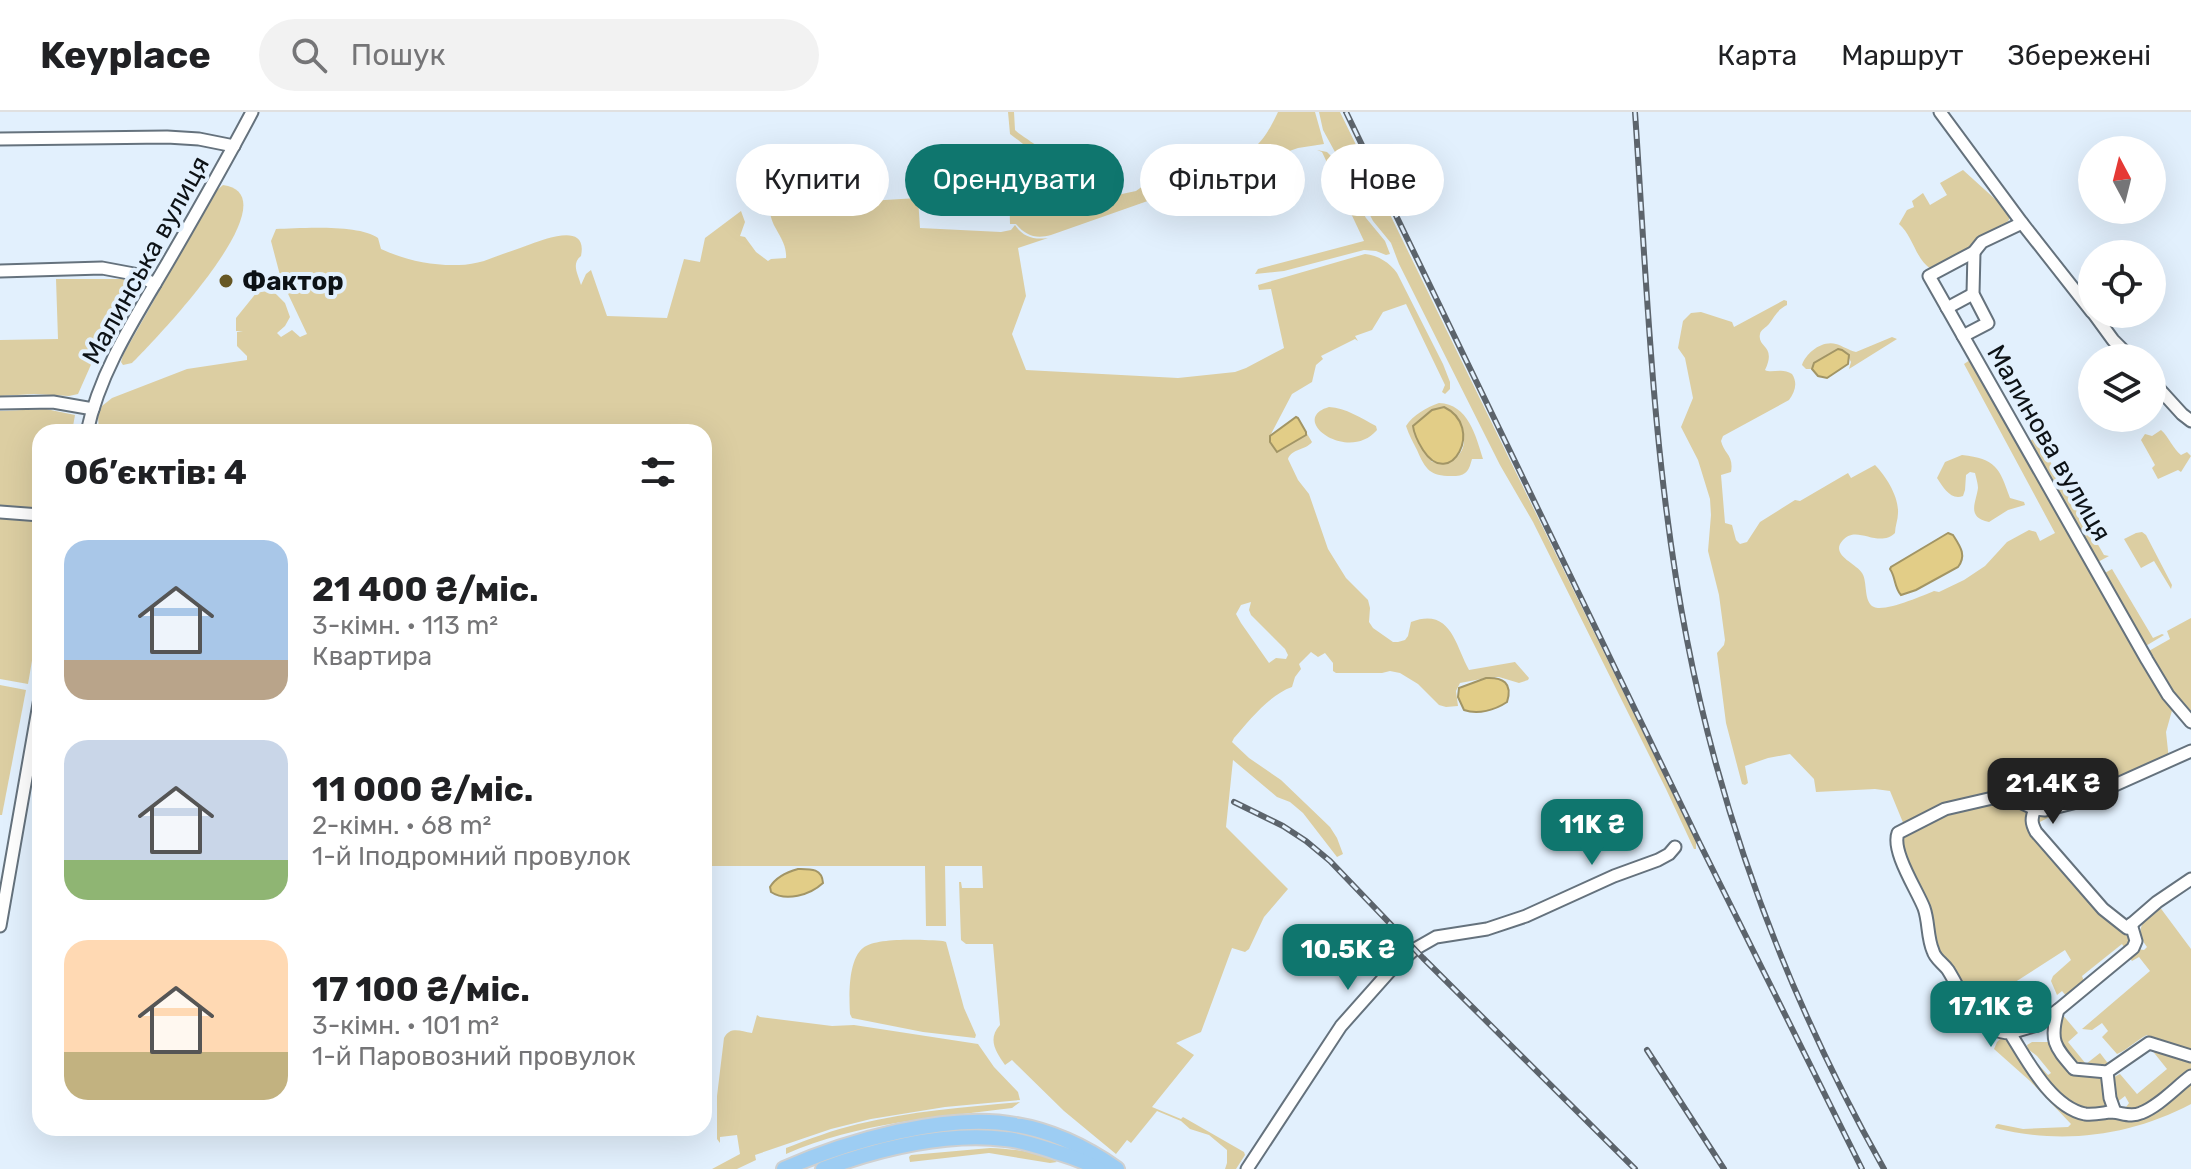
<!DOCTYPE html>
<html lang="uk">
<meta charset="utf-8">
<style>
body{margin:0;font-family:Rubik,sans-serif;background:#f2f2f2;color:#202124;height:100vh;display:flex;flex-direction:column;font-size:30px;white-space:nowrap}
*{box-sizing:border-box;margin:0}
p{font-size:26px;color:#757577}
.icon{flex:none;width:44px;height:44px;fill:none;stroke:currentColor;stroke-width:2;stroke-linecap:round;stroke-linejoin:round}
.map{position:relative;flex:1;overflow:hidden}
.panel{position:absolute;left:32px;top:312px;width:680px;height:712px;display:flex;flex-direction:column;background:#fff;border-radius:24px;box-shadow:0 8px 32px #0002}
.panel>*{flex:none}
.hud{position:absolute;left:736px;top:32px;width:760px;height:72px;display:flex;gap:16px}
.needle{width:52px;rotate:353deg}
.fabs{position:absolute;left:2078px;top:24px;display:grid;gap:16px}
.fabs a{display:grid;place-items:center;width:88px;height:88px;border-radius:50%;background:#fff;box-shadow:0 8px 32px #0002;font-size:40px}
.price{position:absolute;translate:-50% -68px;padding:0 18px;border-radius:16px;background:#0f766e;color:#fff;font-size:26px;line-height:52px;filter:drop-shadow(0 2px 4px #0008)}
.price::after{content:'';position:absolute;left:50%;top:48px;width:24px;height:18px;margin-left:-12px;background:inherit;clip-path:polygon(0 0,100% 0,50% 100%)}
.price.on{background:#222;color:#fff}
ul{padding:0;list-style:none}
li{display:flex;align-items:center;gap:24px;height:200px;padding:0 32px}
li span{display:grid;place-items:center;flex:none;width:224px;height:160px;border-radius:24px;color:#555}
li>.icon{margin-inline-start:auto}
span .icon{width:96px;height:96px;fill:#fffc;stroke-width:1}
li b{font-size:34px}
h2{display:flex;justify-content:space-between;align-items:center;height:96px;padding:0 32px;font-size:34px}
.pill{padding:0 28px;border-radius:36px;background:#fff;box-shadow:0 8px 32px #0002;font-size:28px;line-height:72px}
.pill.on{background:#0f766e;color:#fff}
header{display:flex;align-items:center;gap:48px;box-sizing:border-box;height:112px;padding:0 40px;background:#fff;border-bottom:2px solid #e0e0e0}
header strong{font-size:38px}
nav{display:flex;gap:44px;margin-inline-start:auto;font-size:28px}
.search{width:560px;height:72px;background:#f2f2f2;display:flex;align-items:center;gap:20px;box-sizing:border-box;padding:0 28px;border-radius:44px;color:#757577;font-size:30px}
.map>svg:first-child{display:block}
.green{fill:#dccea2;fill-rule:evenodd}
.water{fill:#e2cd87;stroke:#a29565;stroke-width:2}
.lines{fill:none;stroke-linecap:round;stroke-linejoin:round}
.minor-casing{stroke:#65727d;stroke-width:15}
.major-casing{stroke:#cfd0d0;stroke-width:18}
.minor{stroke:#fff;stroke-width:11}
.major{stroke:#9dcdf3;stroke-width:14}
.rail-casing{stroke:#5c646c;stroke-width:6}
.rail{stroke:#e2f0fd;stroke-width:3;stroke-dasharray:9;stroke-linecap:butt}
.poi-dot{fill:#665724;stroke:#e2f0fd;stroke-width:3}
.labels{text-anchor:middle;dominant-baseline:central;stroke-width:8;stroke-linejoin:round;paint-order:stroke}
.street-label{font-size:26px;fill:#0d1216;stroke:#e2f0fd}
.poi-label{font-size:26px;font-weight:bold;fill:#0d1216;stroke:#e2f0fd;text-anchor:start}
</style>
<header>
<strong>Keyplace</strong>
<div class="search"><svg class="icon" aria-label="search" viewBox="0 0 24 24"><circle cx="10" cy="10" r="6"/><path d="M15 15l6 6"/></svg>Пошук</div>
<nav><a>Карта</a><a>Маршрут</a><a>Збережені</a></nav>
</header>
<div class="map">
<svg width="2191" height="1057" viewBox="0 0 2191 1057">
<rect width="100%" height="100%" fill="#e2f0fd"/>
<!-- green -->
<g class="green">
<path d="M1008,0H1014L1015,18C1020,23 1034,31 1037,34C1047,46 1028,64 1040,79L1062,80L1077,88L1089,89L1136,79L1147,71L1174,38L1180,35L1186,36L1189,42L1193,44C1207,43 1220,45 1233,44C1257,43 1269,19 1278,0H1315L1324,32L1298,36L1051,123C1036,127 1026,124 1016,112H1010L1008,43C1015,49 1019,52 1027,46C1030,33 1018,29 1010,22Z"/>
<polygon points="1319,0 1340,0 1692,721 1696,729 1696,737 1694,737 1666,677 1533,410 1500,353 1399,152 1391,131 1373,109 1358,80 1348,66 1342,50 1335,40 1323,18"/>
<polygon points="1317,38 1327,40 1331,44 1366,106 1385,129 1390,142 1386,143 1376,139 1364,138 1284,159 1255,162 1258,157 1364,129 1322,40"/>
<path d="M1963,58L2006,97L2009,101V108L1999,118L1982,123L1967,139L1931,157C1916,148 1913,124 1899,112L1907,98L1914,95L1912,89L1923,81L1930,93L1947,83L1940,71Z"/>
<path d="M223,73C296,83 151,232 132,251L123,253L121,250L123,243L216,79Z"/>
<path d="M791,85L868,89L918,86L920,116L1001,120L1011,118L1015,113C1023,125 1034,128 1048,126L1018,136L1026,184L1012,222L1026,258L1178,266L1235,260L1246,256L1284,236L1271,177L1259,178L1258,173L1365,142C1378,143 1390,151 1397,161L1443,252L1450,270V277L1445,282L1442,280L1445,273L1406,192L1383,200L1372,218L1355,224L1358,229L1355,227L1321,244L1323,247L1316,253L1312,270L1292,282L1270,324L1278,340L1306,323V320L1312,330C1306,338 1291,337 1288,347L1298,368L1309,382L1328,437L1346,466L1368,488L1370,496L1369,510L1373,516L1393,530H1398L1405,528L1408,524L1411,510C1451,495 1455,533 1469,558L1515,550L1529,566L1528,568L1519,571L1499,565H1492L1460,571L1456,579L1458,594L1446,595L1439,593L1418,572L1400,561L1390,559L1382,561H1336L1333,559V551L1325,541L1318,545L1311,540L1299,552L1301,557L1295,565L1292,575C1269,583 1249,609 1234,626L1232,630L1249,646L1281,668L1330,715L1337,726L1343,742L1337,745L1303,701L1290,690L1277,685L1233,648L1226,715L1288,777L1264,805L1249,837L1245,840L1232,836L1201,920L1176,931L1194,943L1152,995L1181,1007L1183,1005L1244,1040L1245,1043L1236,1057H1225L1227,1051V1038L1209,1023L1190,1017L1181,1009L1157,999L1131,1031L1127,1028L1116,1042L1064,999L1012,948L1005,953C996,940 987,927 1000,913L993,832H966L961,828L959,770H961L962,776H983L982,754H945L946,814H926L925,754H704V320H99L98,304L102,294L112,286L187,257L247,248V244L237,234V220L243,219H236V206L257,180L273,179L285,191L290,205L285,214L277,221L281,225L292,218L300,225L307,222L281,167L271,129L276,117C301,116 359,112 378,126L381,137C405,148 432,154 459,153C467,153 476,151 484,149C499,143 515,138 531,132C546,127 588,110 581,144C571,152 578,162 581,173L586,162L591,158L607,204L667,206L684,147L700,150L705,126L741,99L745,110L740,124L745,125L756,140L768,149L771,147L786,146C788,123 762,111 773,88ZM1251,490L1249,498L1251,503L1285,537L1288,543L1286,547L1276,546L1269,551L1241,511L1236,502L1241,493Z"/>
<polygon points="56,167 129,167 78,282 69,284 34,282 0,284 0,228 58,227"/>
<path d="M1784,188L1787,189V193C1777,198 1775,204 1769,212C1766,216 1761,217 1760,222C1757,236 1777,233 1765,258C1772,262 1782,255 1792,262C1798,271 1795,280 1789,288L1723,324L1721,329C1724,342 1734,343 1731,360L1721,363L1725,411L1732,413L1736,428L1740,432L1747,430L1760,410L1795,388L1800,389L1848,361L1851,366L1875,353C1886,364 1899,385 1898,401C1898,408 1895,414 1895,421C1878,437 1857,412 1843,428C1829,443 1856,451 1862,461C1868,470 1863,490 1874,495C1885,500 1922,484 1934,479L1939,480L1964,468L1985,454L2007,430L2029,418L2036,420L2040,429L2055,421L1964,252L1970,248C2035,366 2103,481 2173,595L2166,620L2169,648L2122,668L2028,716L2131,826L2132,831L2126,838L2122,832L2082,864L2085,872L2068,886L2062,879L2057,883L2051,869L2053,864L2071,848L2065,838L1973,897L1936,835L1901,733L1904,713L1890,679L1875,677L1816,680L1814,667L1790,642L1768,646L1745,654L1748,671L1745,673L1742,672L1726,611L1717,541L1724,533L1725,528L1719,483L1708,439L1711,403L1710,387L1698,348L1681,315L1693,286L1685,246L1678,236L1683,209L1691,201L1701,200L1732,210L1734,215Z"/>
<path d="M1892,225L1897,227L1849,257L1851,250L1846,240L1838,237L1814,251L1812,257H1806L1802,253C1806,241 1822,228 1836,232C1843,234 1848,238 1856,240Z"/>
<path d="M1439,291C1468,292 1476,324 1483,347H1472C1469,358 1467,363 1456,364C1431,365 1426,359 1417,338C1413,330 1409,323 1406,314C1413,303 1427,295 1439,291ZM1445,295C1462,304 1475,337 1451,349C1445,351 1438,350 1432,350L1415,324L1413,314L1432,298Z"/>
<path d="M1329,295C1346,296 1361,306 1376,314L1377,318C1348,352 1287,307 1329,295Z"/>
<polygon points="46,297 75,303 72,320 40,320 40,502 28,572 0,567 0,299"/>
<path d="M2161,318C2169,325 2173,337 2181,343L2187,340L2191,344L2181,360L2178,358L2158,367L2152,356L2155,353L2141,328L2145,322L2152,324Z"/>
<polygon points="2036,325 2104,443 2109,444 2096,451 2030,329"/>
<path d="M1962,343C1996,347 1999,355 2010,386L2024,390L2025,393L2008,398L1989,410C1966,405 1976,391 1978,376C1978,372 1976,365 1975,361L1970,360L1966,363L1965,378L1963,384C1951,389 1943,375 1937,366L1945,350Z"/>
<polygon points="2142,420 2146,423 2172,473 2171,477 2154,449 2141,456 2124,427 2136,421"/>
<polygon points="2112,457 2153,526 2162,522 2164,523 2144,535 2103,462"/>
<polygon points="2191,506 2191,599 2174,580 2147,540 2170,527 2167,519"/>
<polygon points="0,573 26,578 2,703 0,703"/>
<path d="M2159,794L2191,837V940L2153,929L2147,923C2136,928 2129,937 2117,942L2102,925L2108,919L2102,911L2092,918L2082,917L2150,859L2139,845L2132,849L2128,844L2137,837L2144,838L2147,835C2133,816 2144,808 2159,794Z"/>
<path d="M943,829L946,830L964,896L976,923L975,926L923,920L852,906L850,902C849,884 848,848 863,836C877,825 925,828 943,829Z"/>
<polygon points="2062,902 2078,921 2068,930 2086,952 2100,941 2110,954 2106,957 2076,955 2058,935 2058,909"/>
<path d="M757,903L760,905L832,914L854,913L978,932L994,955L1018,980L1020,988L945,995L871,1007L831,1017L755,1043L756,1048L737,1057H712L740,1042L737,1023L720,1025V1031L717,1027V984L724,926C730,914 740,919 752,921Z"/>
<path d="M2002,925L2008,927L2060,992L2114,1005L2136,1006L2191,970V992C2130,1024 2062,1033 1995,1016L1996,1013L1998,1012L2023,1017L2068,1015L2071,1012L2030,969L1994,937L1997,930Z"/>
<path d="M2032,930H2050L2055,941L2074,963L2094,964L2104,967L2108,996C2100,999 2091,1001 2082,998C2067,993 2038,969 2035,954L2038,952L2048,963L2051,961L2037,944L2028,937L2027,933Z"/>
<polygon points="2151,937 2191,947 2191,961 2143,996 2136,1000 2124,998 2129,991 2125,984 2116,991 2112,966 2120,962 2137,982 2167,957"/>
<path d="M1020,990L1012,996C935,1006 859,1010 786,1042V1036C809,1027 833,1018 858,1012C911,999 965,995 1020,990Z"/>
<path d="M990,1036C1010,1037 1040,1039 1057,1050L1050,1051L989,1041L910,1050L909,1045L911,1043Z"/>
</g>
<!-- water -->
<g class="water">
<polygon points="1838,237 1842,238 1849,243 1848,252 1827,266 1818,264 1812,257 1814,251"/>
<path d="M1444,295C1486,315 1450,380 1423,338C1418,330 1414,323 1413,314L1432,298Z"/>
<polygon points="1296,305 1298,306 1306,320 1306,323 1277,340 1270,330 1270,324"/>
<path d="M1948,421L1953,423C1960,434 1967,443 1958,455L1916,478L1901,483C1894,475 1896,466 1890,457L1891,455Z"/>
<path d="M1486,566C1503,565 1513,571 1507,590C1495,598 1478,603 1464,598L1458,585L1459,576Z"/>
<path d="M798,757C810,757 822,756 823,771C810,783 786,790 771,780L770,775C776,765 787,760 798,757Z"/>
</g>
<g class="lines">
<!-- minor casing -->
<g class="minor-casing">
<g id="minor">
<polyline points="1940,0 2022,111 2092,200"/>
<polyline points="0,27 167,25 199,27 234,34"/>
<polyline points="2022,111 1982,130 1974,140 1929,164 2147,548 2168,583 2191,610"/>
<polyline points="0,159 102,156 134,162 155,172"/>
<polyline points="1947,196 1973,182"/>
<polyline points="2094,202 2113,228 2131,246"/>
<polyline points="1963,224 1988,211 1973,182 1974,140"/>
<polyline points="2152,269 2182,302 2191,309"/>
<polyline points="0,291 53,290 93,297"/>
<path d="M87,320C100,258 137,203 168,150C197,100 225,51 252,0"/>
<polyline points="0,400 40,403"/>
<path d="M2191,639L2077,690L2045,698L2035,697L2011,686L1997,685L1945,697L1898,721C1891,739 1917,778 1924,796C1929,810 1927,825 1933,839C1935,847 1943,851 1948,858C1964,884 1977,920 2010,921C2027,948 2051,995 2085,1002C2094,1003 2102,1001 2110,1000C2121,1000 2130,1006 2141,1001C2159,994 2175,976 2191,964"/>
<path d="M2035,697C2031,706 2031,711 2036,720L2103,797L2127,816L2157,790L2191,767"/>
<path d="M2131,812L2136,829L2133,836L2058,898C2049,929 2055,935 2074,957L2107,960L2149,931L2191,944"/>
<polyline points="0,814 40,586"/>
<polyline points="2010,921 2037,913 2058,898"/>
<polyline points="2107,960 2110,986 2115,1000"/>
<polyline points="1247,1057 1341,914 1389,860 1415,837 1436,825 1487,817 1526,804 1614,764 1658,748 1669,742 1675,735"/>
</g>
</g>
<!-- major casing -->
<g class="major-casing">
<g id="major">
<path d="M784,1057C847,1029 948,1000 1016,1013C1052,1019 1087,1036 1117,1057"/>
<path d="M823,1057C878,1037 946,1020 1005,1027C1021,1028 1037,1034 1053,1039C1068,1044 1084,1048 1098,1057"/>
</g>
</g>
<!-- minor -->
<use href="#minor" class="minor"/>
<!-- major -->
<use href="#major" class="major"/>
<!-- rail casing -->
<g class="rail-casing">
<g id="rail">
<polyline points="1346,0 1700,732 1862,1057"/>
<path d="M1635,0C1647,176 1653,355 1687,528C1723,714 1791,892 1884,1057"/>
<polyline points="1234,690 1283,714 1306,729 1330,749 1423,846 1635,1057"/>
<polyline points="1647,938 1724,1057"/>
</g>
</g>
<!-- rail -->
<use href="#rail" class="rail"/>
</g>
<!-- markers -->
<circle class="poi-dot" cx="226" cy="169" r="8"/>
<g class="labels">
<!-- street labels -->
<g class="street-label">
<text transform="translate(146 148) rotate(-61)">Малинська вулиця</text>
<text transform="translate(2049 331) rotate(60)">Малинова вулиця</text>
</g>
<!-- poi labels -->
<g class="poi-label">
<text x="242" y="169">Фактор</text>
</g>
</g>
</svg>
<div class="fabs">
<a><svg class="needle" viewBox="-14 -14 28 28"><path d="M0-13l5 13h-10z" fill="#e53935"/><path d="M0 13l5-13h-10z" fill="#757577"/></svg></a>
<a><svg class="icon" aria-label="locate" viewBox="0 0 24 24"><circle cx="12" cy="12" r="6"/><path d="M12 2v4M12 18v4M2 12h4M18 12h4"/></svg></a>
<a><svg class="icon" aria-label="layers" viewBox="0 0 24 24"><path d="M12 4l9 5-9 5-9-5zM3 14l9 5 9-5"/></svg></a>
</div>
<b class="price on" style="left:2053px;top:714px">21.4K ₴</b>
<b class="price" style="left:1592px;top:755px">11K ₴</b>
<b class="price" style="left:1348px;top:880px">10.5K ₴</b>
<b class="price" style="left:1991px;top:937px">17.1K ₴</b>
<div class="hud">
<a class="pill">Купити</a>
<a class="pill on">Орендувати</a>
<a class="pill">Фільтри</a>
<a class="pill">Нове</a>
</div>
<section class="panel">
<h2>Об’єктів: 4<svg class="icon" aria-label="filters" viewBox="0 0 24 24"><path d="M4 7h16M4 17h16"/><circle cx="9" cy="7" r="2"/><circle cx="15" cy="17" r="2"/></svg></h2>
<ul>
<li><span style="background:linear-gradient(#a9c7e8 75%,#b9a48a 0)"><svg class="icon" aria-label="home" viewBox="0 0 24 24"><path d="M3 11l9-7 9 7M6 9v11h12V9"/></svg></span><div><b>21 400 ₴/міс.</b><p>3-кімн. · 113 m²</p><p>Квартира</p></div></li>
<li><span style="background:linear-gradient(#c9d6e8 75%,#8fb573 0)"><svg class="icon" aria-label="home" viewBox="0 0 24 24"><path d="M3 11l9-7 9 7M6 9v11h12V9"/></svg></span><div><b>11 000 ₴/міс.</b><p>2-кімн. · 68 m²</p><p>1-й Іподромний провулок</p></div></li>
<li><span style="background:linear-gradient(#ffd9b3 70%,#c2b280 0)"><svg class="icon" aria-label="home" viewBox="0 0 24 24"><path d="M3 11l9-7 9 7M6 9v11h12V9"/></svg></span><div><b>17 100 ₴/міс.</b><p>3-кімн. · 101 m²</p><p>1-й Паровозний провулок</p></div></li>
</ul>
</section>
</div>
